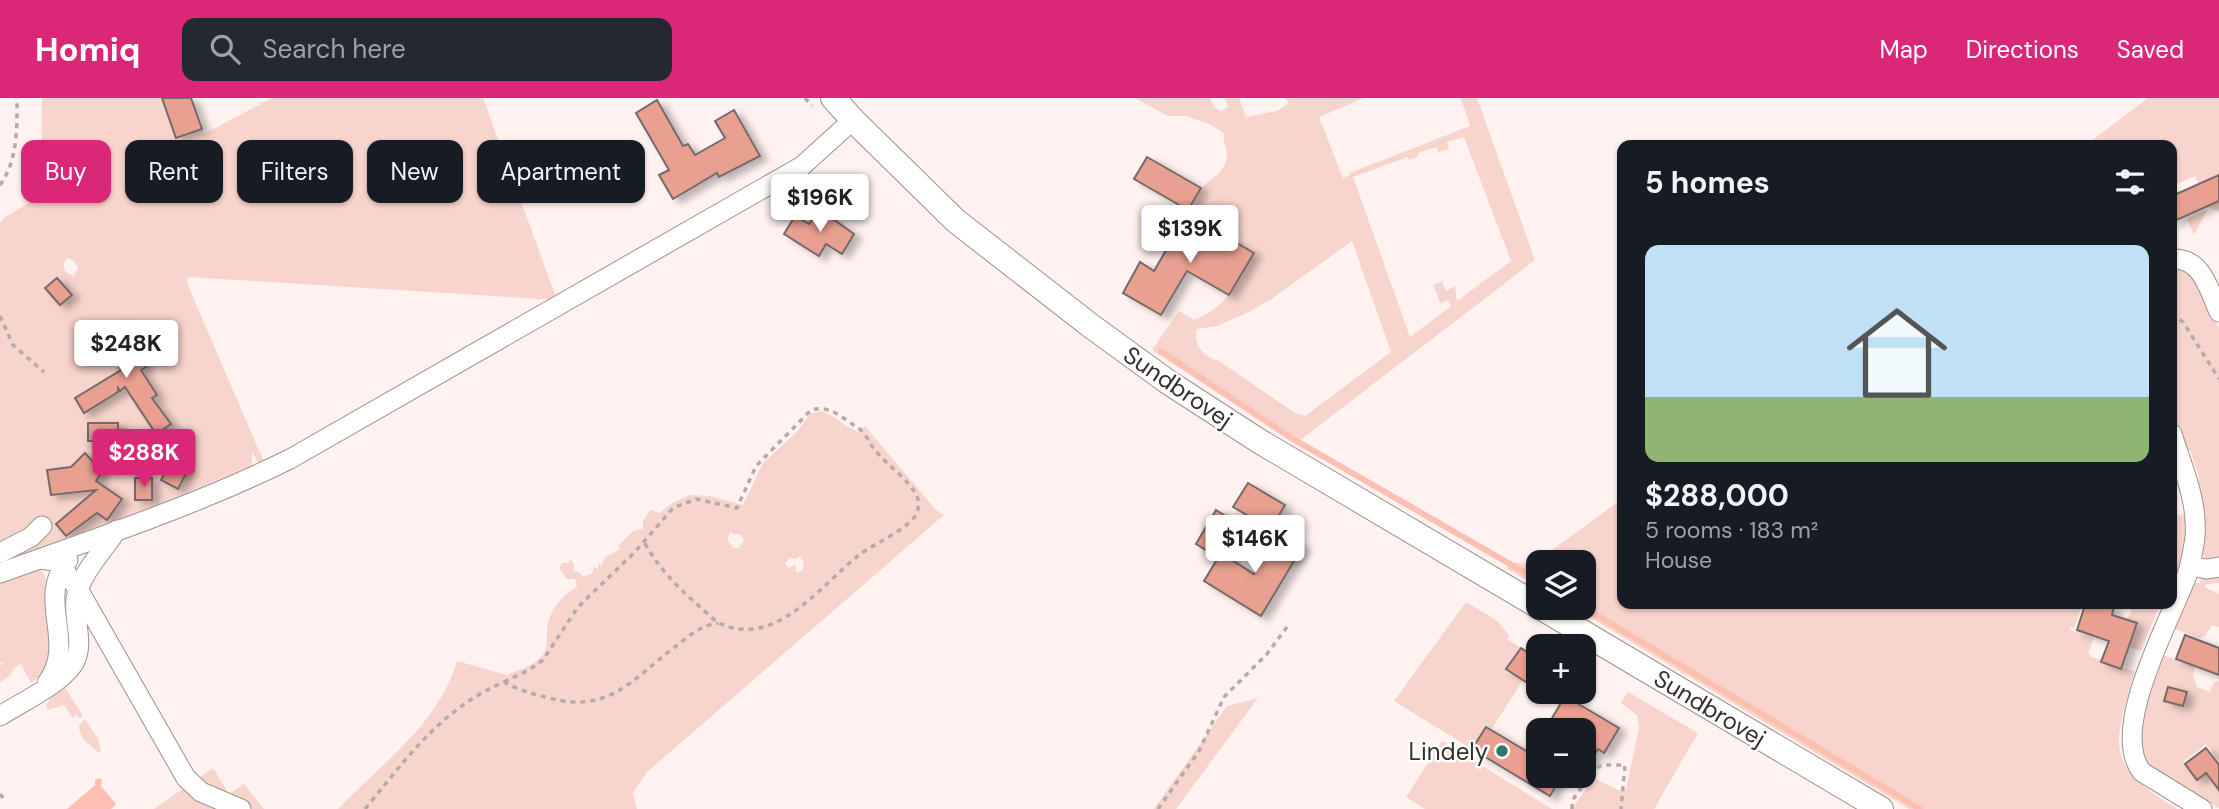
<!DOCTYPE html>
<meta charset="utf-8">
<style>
body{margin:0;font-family:"DM Sans",sans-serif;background:#242831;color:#f1f3f6;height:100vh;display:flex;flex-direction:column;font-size:26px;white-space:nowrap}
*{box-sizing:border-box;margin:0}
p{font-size:23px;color:#9ea1a6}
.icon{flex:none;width:38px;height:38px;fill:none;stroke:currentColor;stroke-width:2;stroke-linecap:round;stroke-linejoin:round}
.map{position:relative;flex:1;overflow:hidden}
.panel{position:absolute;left:1617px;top:42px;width:560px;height:469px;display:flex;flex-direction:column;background:#171b24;border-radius:14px;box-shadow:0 2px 5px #0004}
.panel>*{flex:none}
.guide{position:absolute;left:21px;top:42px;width:665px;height:63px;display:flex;gap:14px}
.fabs{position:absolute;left:1526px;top:452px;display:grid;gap:14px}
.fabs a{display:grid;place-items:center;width:70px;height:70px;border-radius:14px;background:#171b24;box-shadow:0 2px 5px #0004;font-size:35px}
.price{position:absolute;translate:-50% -60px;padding:0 16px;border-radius:7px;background:#fff;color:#222;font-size:23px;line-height:46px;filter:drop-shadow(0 2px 4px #0008)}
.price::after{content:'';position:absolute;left:50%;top:42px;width:21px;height:16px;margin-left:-10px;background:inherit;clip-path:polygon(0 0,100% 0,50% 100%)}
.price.active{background:#db2777;color:#fff}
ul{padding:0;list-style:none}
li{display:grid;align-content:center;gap:14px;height:371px;padding:0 28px}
li span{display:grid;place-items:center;height:217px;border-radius:14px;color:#555}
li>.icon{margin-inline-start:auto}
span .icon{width:126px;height:126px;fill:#fffc;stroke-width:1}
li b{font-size:30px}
h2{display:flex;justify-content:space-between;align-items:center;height:84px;padding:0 28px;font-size:30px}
.pill{padding:0 24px;border-radius:14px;background:#171b24;box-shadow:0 2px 5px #0004;font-size:24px;line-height:63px}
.pill.active{background:#db2777;color:#fff}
header{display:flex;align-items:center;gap:42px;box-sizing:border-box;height:98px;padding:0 35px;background:#db2777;color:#fff}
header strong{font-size:33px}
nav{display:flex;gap:38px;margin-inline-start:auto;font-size:24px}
.search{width:490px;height:63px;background:#242831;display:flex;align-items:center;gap:18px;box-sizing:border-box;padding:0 24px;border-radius:14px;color:#9ea1a6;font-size:26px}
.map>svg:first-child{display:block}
.green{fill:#f7d4cc;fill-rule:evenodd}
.water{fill:#fcbfb2}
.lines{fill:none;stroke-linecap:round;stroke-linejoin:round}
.stream{stroke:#fcbfb2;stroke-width:6}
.building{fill:#e9a090;stroke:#746a67;stroke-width:2;filter:url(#shadow)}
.minor-casing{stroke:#9d928f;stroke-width:21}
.major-casing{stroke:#9d928f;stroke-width:26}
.path{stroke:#b4aaa8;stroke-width:3.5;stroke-dasharray:5 5;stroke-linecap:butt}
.minor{stroke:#fff;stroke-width:19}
.major{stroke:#fff;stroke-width:24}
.poi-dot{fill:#31776e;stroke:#fff;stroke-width:2.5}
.labels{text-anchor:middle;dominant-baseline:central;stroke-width:5;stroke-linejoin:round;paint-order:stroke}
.street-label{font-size:24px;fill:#342f2e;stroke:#fff}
.poi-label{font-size:24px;fill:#342f2e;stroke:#fff;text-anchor:end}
</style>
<header>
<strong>Homiq</strong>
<div class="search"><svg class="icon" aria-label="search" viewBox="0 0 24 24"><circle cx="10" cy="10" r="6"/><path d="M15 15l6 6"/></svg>Search here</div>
<nav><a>Map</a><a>Directions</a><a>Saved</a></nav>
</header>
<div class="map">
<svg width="2219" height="711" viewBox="0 0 2219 711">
<defs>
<filter id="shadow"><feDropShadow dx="7" dy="4" stdDeviation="3.5" flood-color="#0004"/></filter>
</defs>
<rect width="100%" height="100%" fill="#fff2f0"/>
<!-- green -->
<g class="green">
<path d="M42,0H162L176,40L202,31L204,36L272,0H483L557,202L188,179L187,185L264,364L259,366L252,354V367L87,437L0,469V125L4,120L49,92L41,81ZM67,160L74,163L78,170L74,178L67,175L63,168Z"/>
<path d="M1135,0H1210L1214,9L1221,13L1228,9L1225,0H1239L1246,19L1277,13L1289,5L1285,0H1364L1319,19L1343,80L1350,77V75L1470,28L1461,0H1477L1535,162L1295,346L1152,252L1179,213L1194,222C1229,208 1237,185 1254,155L1187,116C1192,111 1193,101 1199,93C1208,81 1226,76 1227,57C1227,50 1223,44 1224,35L1209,26L1186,18H1168ZM1464,39L1511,163L1457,203L1455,188L1446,193L1442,183L1433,187L1441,206L1448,202L1451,208L1410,239L1353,79L1408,59L1409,62L1418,59V55L1436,49L1439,54L1449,51L1447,44ZM1352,143L1391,254L1305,318L1295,315L1219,263C1204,259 1193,248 1197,231L1217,228L1251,213L1273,200Z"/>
<polygon points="2148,0 2219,0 2219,114 2209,109 2195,78 2172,88 2172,47 2086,47"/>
<polygon points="2208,111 2207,112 2194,137 2187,121"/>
<polygon points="2172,168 2191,173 2219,230 2219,462 2208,463 2200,453 2196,387 2199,379 2191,354 2184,349 2172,314"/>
<path d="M821,313C836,318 845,329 858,334L865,328L936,412L944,417L647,674L633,695L637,711H338C384,663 438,627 457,563L507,577C518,572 533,568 541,559C548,551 547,542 547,533C548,513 561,498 577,489L575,481H567L559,470L563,465H568L570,461L574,466L573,473L579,474L583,479L592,475L594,469L598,471L599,465L601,468L605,459L619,452V447L633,433L643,431V423L651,412L660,415L672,405L690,397L710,398L743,407L763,365L797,334L810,316ZM731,433L733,436H740L744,441L739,450H733L727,441ZM800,458L804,465L802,473L796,474V467L788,470L785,465L790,460L795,461Z"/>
<path d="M1622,401V506H2083L2074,530L2070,529V532L2094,540L2088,555L2091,559L2102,562V564L2135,573C2113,651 2103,665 2177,711H1909L1573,509H1584V464H1538V489L1506,470L1510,464L1527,466L1541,460Z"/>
<polygon points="2189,415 2188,436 2178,479 2174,478 2172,482 2172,451 2175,438 2172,435 2176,418"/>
<polygon points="40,470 45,478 51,559 43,576 31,585 21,566 14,570 10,578 0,584 0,568 4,564 0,565 0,481"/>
<polygon points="2219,475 2219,485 2207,486 2204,489 2219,496 2219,529 2212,527 2205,538 2199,540 2172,530 2194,485 2200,485 2201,478"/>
<polygon points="1466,504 1496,522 1509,537 1507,541 1521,550 1507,571 1523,582 1491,632 1486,629 1472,651 1394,603"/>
<polygon points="2134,506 2160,506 2141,553 2129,549 2137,525 2127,522"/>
<path d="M2162,557L2195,568L2193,577L2197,589L2210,594L2214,584H2219V663L2206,646L2183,664L2197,682L2206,675L2219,689V710C2199,698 2158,681 2146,663C2131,640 2154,582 2162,557ZM2168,589L2187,594L2183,608L2164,603Z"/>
<path d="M65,590L83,618L79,620L77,617L73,620L64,607L48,612L46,607C51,600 56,592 65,590Z"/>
<polygon points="1628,594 1698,635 1654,711 1572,711 1594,680 1620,693 1626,692 1639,630 1637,617 1621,605"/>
<polygon points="1258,600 1176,711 1154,711 1227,608"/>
<path d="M85,621L98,641L101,653L98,655C91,644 80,645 79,628Z"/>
<polygon points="1442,643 1552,711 1425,711 1406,699"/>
<polygon points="213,670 229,696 244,686 264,711 252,711 241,705 233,711 154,711"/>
</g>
<!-- water -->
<polygon class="water" points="99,680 102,682 101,688 116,706 111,711 67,711 95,687 95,682"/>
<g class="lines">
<!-- stream -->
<g class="stream">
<polyline points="1161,253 1293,341 1538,482"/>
<polyline points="1583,509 1920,711"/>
</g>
</g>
<!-- building -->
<g class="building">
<polygon points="162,0 191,0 202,31 176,40"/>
<polygon points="657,2 683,48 688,46 695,57 725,40 715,23 734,12 760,58 719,79 717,75 673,101 659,77 669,72 636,15"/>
<polygon points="1147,59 1201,90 1188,112 1134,81"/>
<polygon points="2219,77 2219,103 2172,124 2172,98"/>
<polygon points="819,111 854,136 842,156 826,146 819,158 784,136 795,118 809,126"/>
<polygon points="1187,116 1254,155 1229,197 1187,173 1161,217 1123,195 1140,164 1154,173"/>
<polygon points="57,180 72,197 60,207 45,190"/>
<polygon points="125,224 146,269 141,272 157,297 152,300 171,326 156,336 125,289 120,293 118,290 118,294 84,315 75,300 121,272 104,233"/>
<rect x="88" y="325" width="30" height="18"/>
<polygon points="85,355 102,374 96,383 122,401 107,422 97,415 66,438 56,426 96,392 51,397 47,372 71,369"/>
<polygon points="171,363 188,372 178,391 161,382"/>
<rect x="135" y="380" width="17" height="22"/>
<polygon points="1248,385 1285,407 1271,431 1233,409"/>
<polygon points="1216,412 1238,426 1217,459 1196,446"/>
<polygon points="1279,434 1303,448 1261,518 1204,483 1221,455 1254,476"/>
<polygon points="2095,506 2114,509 2112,517 2137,525 2121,571 2101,564 2109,543 2077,532 2085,507 2093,510"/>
<polygon points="2185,537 2219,550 2219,577 2176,561"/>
<polygon points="1521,550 1538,561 1538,592 1506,571"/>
<polygon points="2168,589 2187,594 2183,608 2164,603"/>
<polygon points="1565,598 1619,630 1604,655 1598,651 1584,675 1584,632 1545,632"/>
<polygon points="1486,629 1538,660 1538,677 1562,677 1550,698 1472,651"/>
<polygon points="2206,650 2219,667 2219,692 2206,675 2197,682 2185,666"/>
</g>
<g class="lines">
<!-- minor casing -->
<g class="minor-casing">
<g id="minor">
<path d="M2172,161C2202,159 2209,192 2219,214"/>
<path d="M2172,336C2183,371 2198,403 2195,440C2193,453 2191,465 2187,477C2171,521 2108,632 2142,674L2202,711"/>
<polyline points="0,455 31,439 42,428"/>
<polyline points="40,461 58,464 78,491 186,680 201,694 241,711"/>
<polyline points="2190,468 2207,471 2219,469"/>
<path d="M0,475C97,440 197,407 290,361L802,68L853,22"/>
<path d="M47,585C78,543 35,503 68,462"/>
<path d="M0,618C22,604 61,586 74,565C85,546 73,521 76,501C80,476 103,453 117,432"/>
</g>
</g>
<!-- major casing -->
<g class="major-casing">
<g id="major">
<polyline points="833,0 853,22 956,123 1091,228 1168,284 1259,343 1538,508"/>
<polyline points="1540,509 1881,711"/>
</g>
</g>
<!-- path -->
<g class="path">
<polyline points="805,0 812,8"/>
<path d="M0,87C18,62 17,30 17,0"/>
<polyline points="2172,215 2183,224 2219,281"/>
<polyline points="0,218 13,247 44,274"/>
<path d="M504,584L529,572L543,562L578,509L635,454L673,410L696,401L737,410L756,368L811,312C829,306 844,321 858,330C865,334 869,344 874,351C886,366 909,382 917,398C919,403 919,409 917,414C912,430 873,446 859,457C821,487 775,552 719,525C712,521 705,513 699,508C677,489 658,469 644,444"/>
<polyline points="0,696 4,701"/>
<path d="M365,711C407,660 441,611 504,584C518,592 533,596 549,600C608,615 629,585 672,551C687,540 700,527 718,525"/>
<polyline points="1158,711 1199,653 1224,599 1267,556 1287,529"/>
<polyline points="1572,711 1572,703 1594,671 1602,667 1625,667 1621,711"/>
</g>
<!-- minor -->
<use href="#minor" class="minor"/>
<!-- major -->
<use href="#major" class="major"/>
</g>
<!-- markers -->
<circle class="poi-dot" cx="1502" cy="653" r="7"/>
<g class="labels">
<!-- street labels -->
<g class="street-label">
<text transform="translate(1178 289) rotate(34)">Sundbrovej</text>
<text transform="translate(1710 610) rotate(31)">Sundbrovej</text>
</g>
<!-- poi labels -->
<g class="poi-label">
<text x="1488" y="653">Lindely</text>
</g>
</g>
</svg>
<div class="fabs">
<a><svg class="icon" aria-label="layers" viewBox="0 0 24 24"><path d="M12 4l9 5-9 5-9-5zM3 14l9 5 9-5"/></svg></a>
<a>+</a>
<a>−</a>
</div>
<b class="price" style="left:820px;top:136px">$196K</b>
<b class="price" style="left:1190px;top:167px">$139K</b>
<b class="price" style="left:126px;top:282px">$248K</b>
<b class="price active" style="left:144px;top:391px">$288K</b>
<b class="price" style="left:1255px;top:477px">$146K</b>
<div class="guide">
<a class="pill active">Buy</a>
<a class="pill">Rent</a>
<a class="pill">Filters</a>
<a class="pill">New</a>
<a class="pill">Apartment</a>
</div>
<section class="panel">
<h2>5 homes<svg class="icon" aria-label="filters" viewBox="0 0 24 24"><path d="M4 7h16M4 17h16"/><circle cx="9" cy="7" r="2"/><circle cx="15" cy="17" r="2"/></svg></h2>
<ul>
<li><span style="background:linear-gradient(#bfe0f5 70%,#8fb573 0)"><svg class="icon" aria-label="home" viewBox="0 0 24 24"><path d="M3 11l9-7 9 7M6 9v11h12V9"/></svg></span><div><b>$288,000</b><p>5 rooms · 183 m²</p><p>House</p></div></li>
</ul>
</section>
</div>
